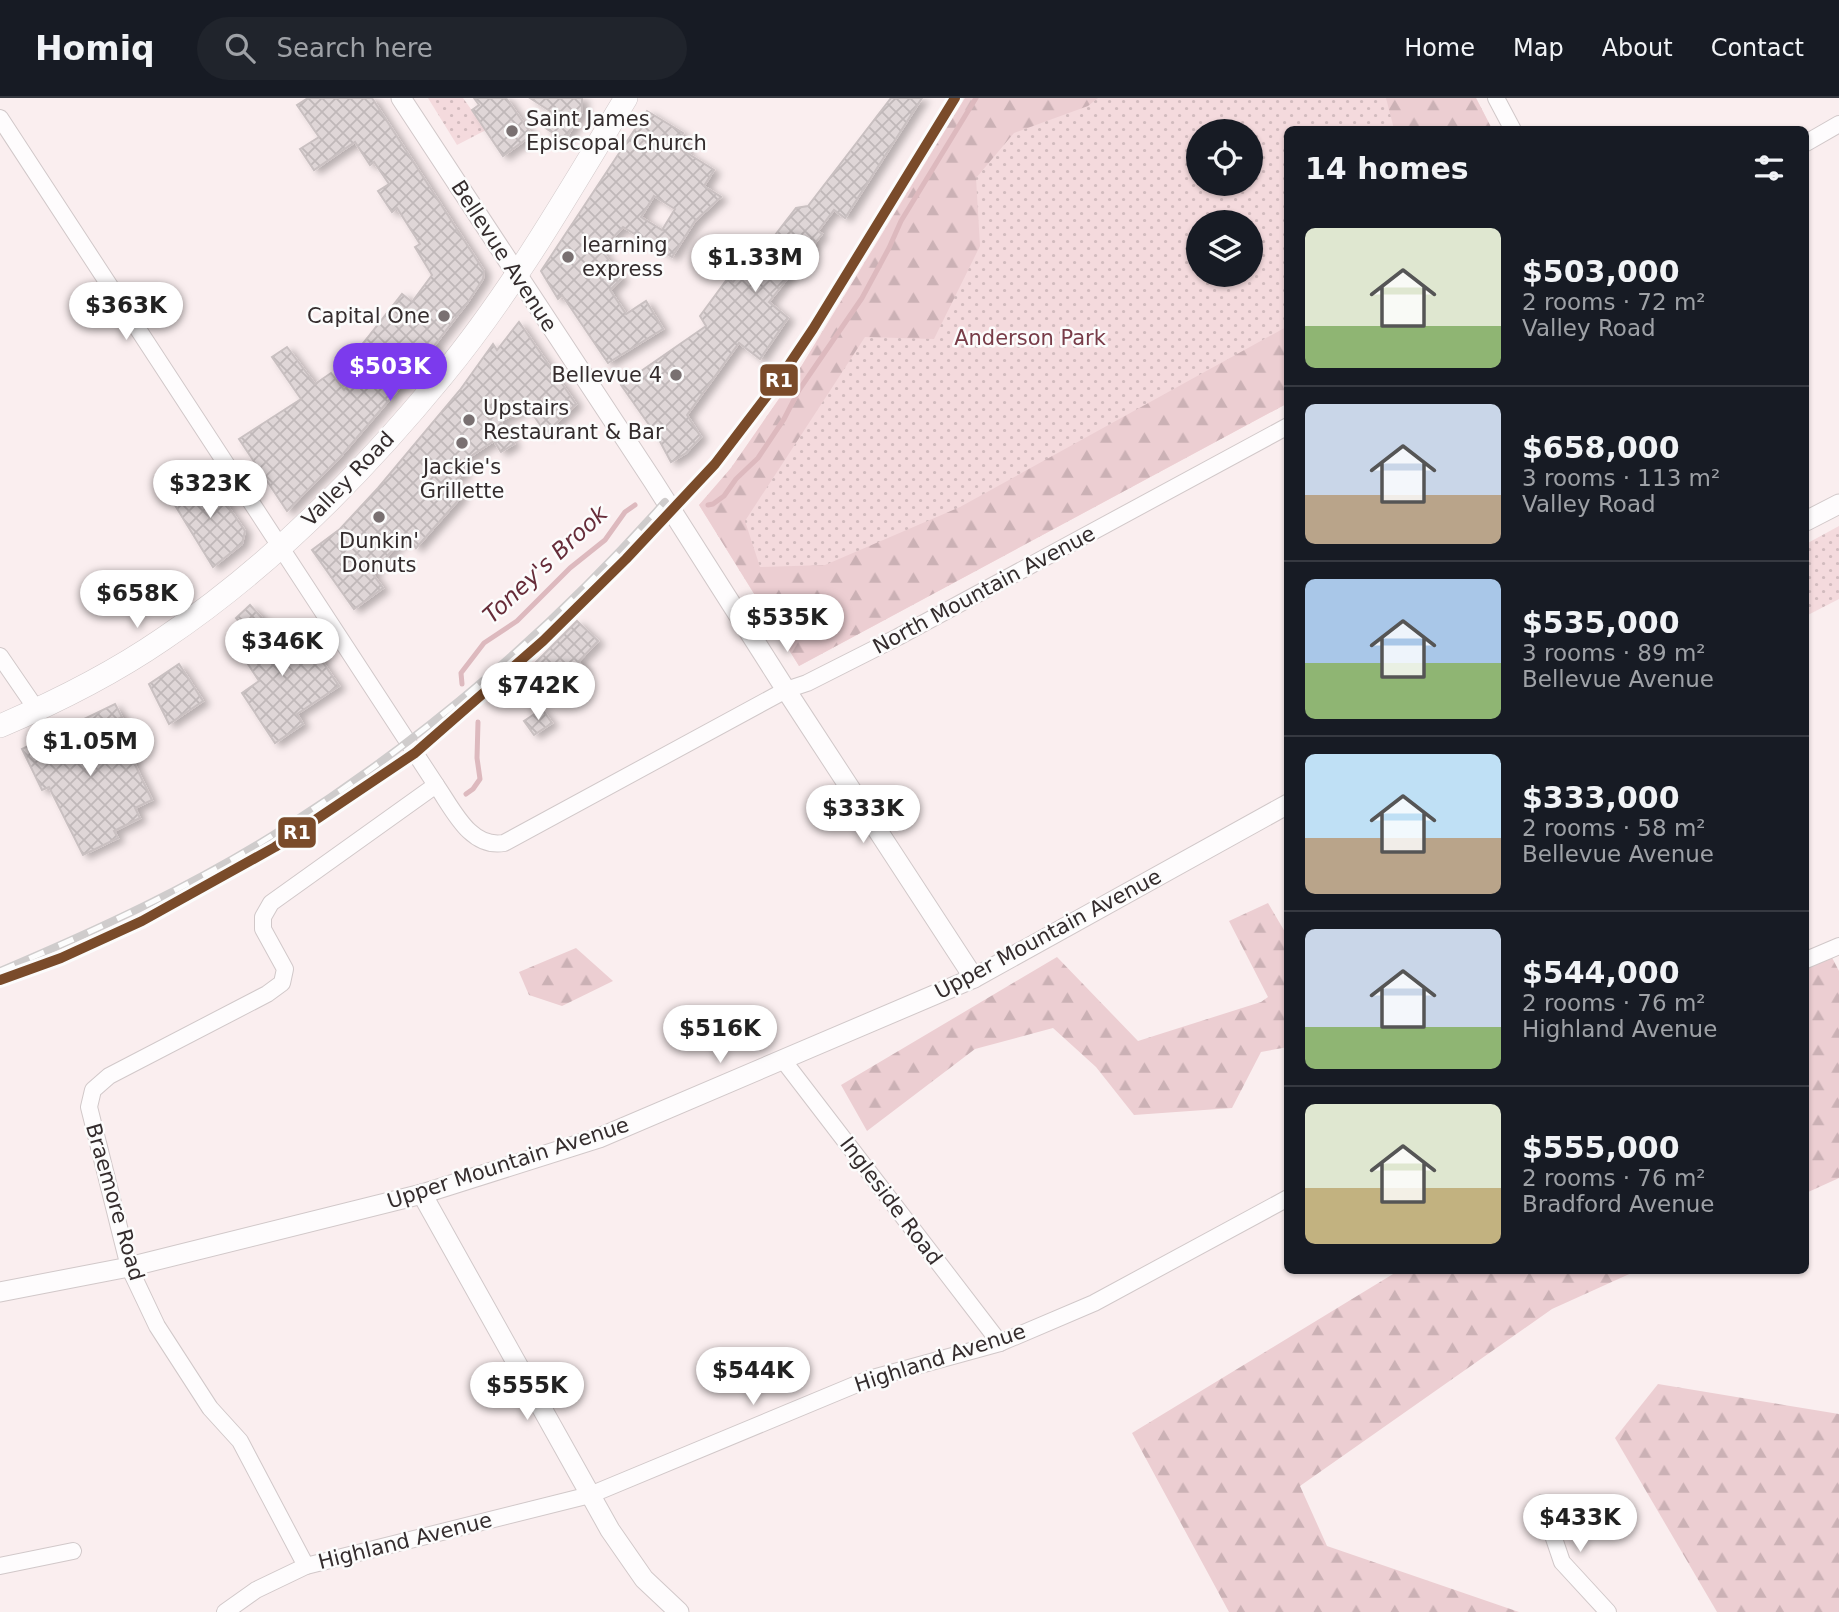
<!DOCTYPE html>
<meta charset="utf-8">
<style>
body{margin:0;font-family:"DejaVu Sans",sans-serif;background:#20242c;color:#f1f3f6;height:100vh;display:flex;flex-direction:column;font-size:26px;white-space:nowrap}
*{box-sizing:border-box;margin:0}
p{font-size:23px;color:#9ea1a6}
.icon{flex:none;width:38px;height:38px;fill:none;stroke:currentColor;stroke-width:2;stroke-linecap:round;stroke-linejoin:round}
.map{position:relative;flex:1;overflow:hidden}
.panel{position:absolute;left:1284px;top:28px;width:525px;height:1148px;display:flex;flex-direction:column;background:#171b24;border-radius:10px;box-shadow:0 2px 5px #0004}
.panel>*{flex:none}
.tools{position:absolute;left:1186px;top:21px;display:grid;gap:14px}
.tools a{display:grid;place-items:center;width:77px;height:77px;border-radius:50%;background:#171b24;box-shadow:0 2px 5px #0004;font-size:35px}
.price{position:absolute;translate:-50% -60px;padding:0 16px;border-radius:24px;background:#fff;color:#222;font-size:23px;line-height:46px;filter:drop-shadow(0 2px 4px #0008)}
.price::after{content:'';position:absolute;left:50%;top:42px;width:21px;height:16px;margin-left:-10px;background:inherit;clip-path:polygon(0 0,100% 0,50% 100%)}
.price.active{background:#7c3aed;color:#fff}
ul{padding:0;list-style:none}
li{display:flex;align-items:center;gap:21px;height:175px;padding:0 21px}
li+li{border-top:2px solid #363941}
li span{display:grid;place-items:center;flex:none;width:196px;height:140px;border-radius:10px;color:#555}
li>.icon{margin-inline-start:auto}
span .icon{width:84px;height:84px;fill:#fffc;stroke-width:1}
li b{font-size:30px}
h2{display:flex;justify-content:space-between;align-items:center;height:84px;padding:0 21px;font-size:30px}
header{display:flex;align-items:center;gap:42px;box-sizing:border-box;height:98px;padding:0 35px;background:#171b24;border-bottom:2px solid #363941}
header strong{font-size:33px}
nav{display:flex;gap:38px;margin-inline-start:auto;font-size:24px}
.search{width:490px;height:63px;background:#20242c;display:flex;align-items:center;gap:18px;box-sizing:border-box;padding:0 24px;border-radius:38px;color:#9ea1a6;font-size:26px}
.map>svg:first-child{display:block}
.grass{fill:url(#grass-dots);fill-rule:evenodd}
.forest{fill:url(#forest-firs)}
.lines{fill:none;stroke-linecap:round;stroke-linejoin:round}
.stream{stroke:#ddb9be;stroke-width:5}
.building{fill:url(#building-cross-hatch);stroke:#c9c0c1;stroke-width:2;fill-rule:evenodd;filter:url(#shadow)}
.minor-casing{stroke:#d1c8c9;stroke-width:18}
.tertiary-casing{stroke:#d1c8c9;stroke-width:21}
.secondary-casing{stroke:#d1c8c9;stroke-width:24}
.minor{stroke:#fefcfd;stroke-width:16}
.tertiary{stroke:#fefcfd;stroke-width:19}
.secondary{stroke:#fefcfd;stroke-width:23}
.rail-casing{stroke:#cfcccc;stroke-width:8}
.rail{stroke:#fcfcfc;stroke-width:5;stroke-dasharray:16;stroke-linecap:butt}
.rail-1-casing{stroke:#fcfcfc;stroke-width:16}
.rail-1{stroke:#7a4b2a;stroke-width:10}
.poi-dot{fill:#797071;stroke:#fcfcfc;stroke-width:2.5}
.labels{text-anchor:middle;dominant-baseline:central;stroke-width:5;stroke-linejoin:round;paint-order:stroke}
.poi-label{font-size:21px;fill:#342c2d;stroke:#fcfcfc;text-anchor:start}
.street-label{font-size:21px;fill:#342c2d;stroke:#fcfcfc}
.park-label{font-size:21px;fill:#783c48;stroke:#fcfcfc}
.water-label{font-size:23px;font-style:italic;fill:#662c39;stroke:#fcfcfc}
.line-badge{stroke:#fcfcfc;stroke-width:2.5}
.badge-label{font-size:19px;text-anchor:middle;font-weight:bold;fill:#fff}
</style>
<header>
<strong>Homiq</strong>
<div class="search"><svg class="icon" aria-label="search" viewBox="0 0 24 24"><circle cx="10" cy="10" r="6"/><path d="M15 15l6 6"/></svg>Search here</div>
<nav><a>Home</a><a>Map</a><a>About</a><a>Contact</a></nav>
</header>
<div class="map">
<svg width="1839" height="1514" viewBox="0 0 1839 1514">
<defs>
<pattern id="grass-dots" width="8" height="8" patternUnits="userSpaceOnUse" patternTransform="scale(1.75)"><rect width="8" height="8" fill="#f4dadd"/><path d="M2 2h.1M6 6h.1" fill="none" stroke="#d2bbbe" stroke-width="1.8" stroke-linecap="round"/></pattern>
<pattern id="forest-firs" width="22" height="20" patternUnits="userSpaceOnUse" patternTransform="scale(1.75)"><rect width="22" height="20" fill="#ecced2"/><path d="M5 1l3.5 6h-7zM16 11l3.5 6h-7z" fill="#cbb1b5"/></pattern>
<pattern id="building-cross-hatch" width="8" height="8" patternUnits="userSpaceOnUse" patternTransform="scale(1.75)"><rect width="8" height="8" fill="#dfd6d7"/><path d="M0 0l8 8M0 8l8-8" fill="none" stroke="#c0b8b9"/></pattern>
<filter id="shadow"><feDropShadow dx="6" dy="3.5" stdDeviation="3.5" flood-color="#0004"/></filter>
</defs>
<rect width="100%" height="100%" fill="#faeeef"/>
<!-- grass -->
<g class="grass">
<polygon points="428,0 463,0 486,32 457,47"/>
<path d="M965,0H1476L1492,31L1288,32V305L799,568L699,407L731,370L799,272ZM1199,33H1251V86H1199ZM1199,124H1251V177H1199Z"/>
<polygon points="1839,428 1839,501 1806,518 1806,446"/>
</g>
<!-- forest -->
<g class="forest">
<polygon points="965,0 1098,0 1088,8 1014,35 976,80 980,148 934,241 865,239 745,423 760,469 825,467 960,409 1288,228 1288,305 799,568 699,407 731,370 799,272"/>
<polygon points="1386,0 1476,0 1492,31 1394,31"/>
<polygon points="1268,805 1288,839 1288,949 1261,954 1232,1010 1134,1017 1096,969 1053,930 975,951 867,1033 841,987 1057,859 1138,943 1261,904 1268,899 1229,823"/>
<polygon points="576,850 613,883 562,908 529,897 519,874"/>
<polygon points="1827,850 1839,873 1839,1080 1806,1095 1806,859"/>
<polygon points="1398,1173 1636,1173 1552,1211 1300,1388 1327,1448 1519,1514 1229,1514 1132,1335"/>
<polygon points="1658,1286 1839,1316 1839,1514 1717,1514 1615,1340"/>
</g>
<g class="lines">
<!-- stream -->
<g class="stream">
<polyline points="708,407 713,406 724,398 736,381 758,360 784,321 799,292 862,200 889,150 901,123 976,0"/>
<polyline points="462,586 461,575 484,545 517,523 570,470 605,442 625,414 635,407"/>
<polyline points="466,696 473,691 480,681 477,660 478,624"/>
</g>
</g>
<!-- building -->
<g class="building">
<polygon points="308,0 372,0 484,173 483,181 468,204 419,267 342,357 287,413 239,341 301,301 272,259 287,249 315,286 331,275 344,292 368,265 356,254 369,238 402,196 412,204 432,177 415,149 420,146 397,110 392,114 378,93 389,86 374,64 370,67 355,44 314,72 300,51 319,39 297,7"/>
<polygon points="474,0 506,0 532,37 503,58 472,12 479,7"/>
<polygon points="530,0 582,0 582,14 568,37 559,39 544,29 553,15"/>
<polygon points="891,0 922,0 845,120 834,112 818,133 822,136 769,204 788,220 760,261 739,245 687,317 701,339 686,355 671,364 657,338 621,287 706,228 700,218 728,180 733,184 769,138 772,141 796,110 808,108"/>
<path d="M647,13L683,35L679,41L688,46L684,53L714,72L704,88L721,99L695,123L672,159L623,129L601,152L622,180L610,192L626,216L646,203L663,231L608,265L562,197L558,201L541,173ZM654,98L675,111L662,132L641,119Z"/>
<polygon points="519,224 576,306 546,335 528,310 500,323 514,346 501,354 494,343 459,366 465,375 451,385 462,398 416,450 407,436 372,475 383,490 354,511 312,452 340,431 378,390 460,292 493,246 497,252"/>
<polygon points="205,375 245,433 242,446 213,469 173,404 190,393 187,387"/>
<polygon points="250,507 278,538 283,535 297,557 311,547 339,588 297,616 303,626 275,645 242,595 259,583 244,560 262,548 236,520"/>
<polygon points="577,523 598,543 578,564 585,571 569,588 561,580 547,593 527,573"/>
<polygon points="179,566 203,603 169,626 149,586"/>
<polygon points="115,606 122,619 114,623 152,702 135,710 140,720 114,733 118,740 83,757 49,689 42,692 22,651"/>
<polygon points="542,611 552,625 534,637 524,623"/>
</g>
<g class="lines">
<!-- minor casing -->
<g class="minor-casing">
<g id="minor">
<polyline points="1496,0 1513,32"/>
<path d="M0,20L436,687C453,711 470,751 504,745L786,592L807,585L898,539L1288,328"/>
<polyline points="1806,45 1839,26"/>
<polyline points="0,558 37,612"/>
<polyline points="1806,862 1839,848"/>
<polyline points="783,962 1000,1245"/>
<polyline points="1542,1405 1562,1464 1608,1514"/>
<polyline points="0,1468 73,1453"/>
<polyline points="306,1468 240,1343 210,1310 157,1228 129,1169 89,1009 93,992 109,978 267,896 282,885 285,871 263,831 263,819 271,805 436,687"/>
<polyline points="225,1514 256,1492 306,1468 590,1397 869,1281 1000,1245 1094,1205 1288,1100"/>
</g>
</g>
<!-- tertiary casing -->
<g class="tertiary-casing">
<g id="tertiary">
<polyline points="401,0 653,383 786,592 974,880"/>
<polyline points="1806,423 1839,406"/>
<polyline points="422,1096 610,1432 644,1481 679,1514"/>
<polyline points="0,1194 129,1169 422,1096 599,1040 974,880 1288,706"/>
</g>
</g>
<!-- secondary casing -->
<g class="secondary-casing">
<path id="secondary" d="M0,628C56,604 112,576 163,541C269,470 362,376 443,277C513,192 569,94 626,0"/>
</g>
<!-- minor -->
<use href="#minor" class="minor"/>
<!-- tertiary -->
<use href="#tertiary" class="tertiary"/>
<!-- secondary -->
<use href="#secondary" class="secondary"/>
<!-- rail casing -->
<g class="rail-casing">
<path id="rail" d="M0,873C97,832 195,787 284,730C428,638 551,532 665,404"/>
</g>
<!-- rail -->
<use href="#rail" class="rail"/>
<!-- rail-1 casing -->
<g class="rail-1-casing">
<polyline id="rail-1" points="0,882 61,860 142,823 275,749 415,655 543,543 626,461 715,366 776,286 813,231 955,0"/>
</g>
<!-- rail-1 -->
<use href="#rail-1" class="rail-1"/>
</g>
<!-- markers -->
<g class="poi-dot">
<circle cx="512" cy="33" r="7"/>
<circle cx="568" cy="159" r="7"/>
<circle cx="444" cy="218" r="7"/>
<circle cx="676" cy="277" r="7"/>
<circle cx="469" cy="322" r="7"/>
<circle cx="462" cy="345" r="7"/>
<circle cx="379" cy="419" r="7"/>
</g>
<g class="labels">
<!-- poi labels -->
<g class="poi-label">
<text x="526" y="21">Saint James<tspan x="526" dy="24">Episcopal Church</tspan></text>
<text x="582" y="147">learning<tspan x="582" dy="24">express</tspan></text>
<text x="430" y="218" text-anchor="end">Capital One</text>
<text x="662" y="277" text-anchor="end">Bellevue 4</text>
<text x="483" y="310">Upstairs<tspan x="483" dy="24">Restaurant &amp; Bar</tspan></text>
<text x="462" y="369" text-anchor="middle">Jackie's<tspan x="462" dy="24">Grillette</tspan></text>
<text x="379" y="443" text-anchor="middle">Dunkin'<tspan x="379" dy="24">Donuts</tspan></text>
</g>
<!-- street labels -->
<g class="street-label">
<text transform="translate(504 158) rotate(57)">Bellevue Avenue</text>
<text transform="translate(348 381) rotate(-46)">Valley Road</text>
<text transform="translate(984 492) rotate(-28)">North Mountain Avenue</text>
<text transform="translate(1048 836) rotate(-28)">Upper Mountain Avenue</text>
<text transform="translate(508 1065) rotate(-18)">Upper Mountain Avenue</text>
<text transform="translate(891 1103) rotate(53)">Ingleside Road</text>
<text transform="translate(115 1104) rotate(74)">Braemore Road</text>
<text transform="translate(940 1260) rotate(-18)">Highland Avenue</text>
<text transform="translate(405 1443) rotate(-14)">Highland Avenue</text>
</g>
<!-- park labels -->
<g class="park-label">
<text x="1030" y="240">Anderson Park</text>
</g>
<!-- water labels -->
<g class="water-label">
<text transform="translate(545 466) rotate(-43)">Toney's Brook</text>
</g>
</g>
<g class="line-badge">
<rect x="759" y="265" width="40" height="34" rx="7" fill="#7a4b2a"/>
<rect x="277" y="718" width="40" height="33" rx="7" fill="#7a4b2a"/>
</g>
<g class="badge-label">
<text x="779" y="289">R1</text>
<text x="297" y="741">R1</text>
</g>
</svg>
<div class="tools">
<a><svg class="icon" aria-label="locate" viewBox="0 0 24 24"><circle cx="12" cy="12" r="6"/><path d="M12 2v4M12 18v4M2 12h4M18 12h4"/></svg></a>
<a><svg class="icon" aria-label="layers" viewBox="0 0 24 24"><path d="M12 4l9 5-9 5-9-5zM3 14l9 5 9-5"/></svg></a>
</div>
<b class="price" style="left:755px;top:196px">$1.33M</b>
<b class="price" style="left:126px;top:244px">$363K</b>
<b class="price active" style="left:390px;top:305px">$503K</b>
<b class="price" style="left:210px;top:422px">$323K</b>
<b class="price" style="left:137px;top:532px">$658K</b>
<b class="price" style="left:787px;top:556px">$535K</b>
<b class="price" style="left:282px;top:580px">$346K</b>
<b class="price" style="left:538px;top:624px">$742K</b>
<b class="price" style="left:90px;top:680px">$1.05M</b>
<b class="price" style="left:863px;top:747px">$333K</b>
<b class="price" style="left:720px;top:967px">$516K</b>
<b class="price" style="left:753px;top:1309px">$544K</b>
<b class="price" style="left:527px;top:1324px">$555K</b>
<b class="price" style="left:1580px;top:1456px">$433K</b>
<section class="panel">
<h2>14 homes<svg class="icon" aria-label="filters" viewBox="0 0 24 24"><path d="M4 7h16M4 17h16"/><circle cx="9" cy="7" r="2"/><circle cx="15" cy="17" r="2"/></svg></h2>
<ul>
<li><span style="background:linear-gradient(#dfe7d0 70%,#8fb573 0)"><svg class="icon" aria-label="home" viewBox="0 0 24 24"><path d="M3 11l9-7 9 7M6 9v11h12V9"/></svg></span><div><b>$503,000</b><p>2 rooms · 72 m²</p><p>Valley Road</p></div></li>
<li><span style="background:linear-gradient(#c9d6e8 65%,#b9a48a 0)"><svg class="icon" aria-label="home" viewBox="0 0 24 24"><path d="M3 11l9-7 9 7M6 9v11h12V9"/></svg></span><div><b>$658,000</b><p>3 rooms · 113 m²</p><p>Valley Road</p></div></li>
<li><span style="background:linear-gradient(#a9c7e8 60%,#8fb573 0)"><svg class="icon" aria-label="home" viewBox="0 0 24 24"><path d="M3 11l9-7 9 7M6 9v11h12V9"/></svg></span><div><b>$535,000</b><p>3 rooms · 89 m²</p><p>Bellevue Avenue</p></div></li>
<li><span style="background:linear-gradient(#bfe0f5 60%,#b9a48a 0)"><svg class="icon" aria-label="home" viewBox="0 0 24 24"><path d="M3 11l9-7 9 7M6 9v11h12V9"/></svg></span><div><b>$333,000</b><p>2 rooms · 58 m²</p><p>Bellevue Avenue</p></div></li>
<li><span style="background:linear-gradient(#c9d6e8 70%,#8fb573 0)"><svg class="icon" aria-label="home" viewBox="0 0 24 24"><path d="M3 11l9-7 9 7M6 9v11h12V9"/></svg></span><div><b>$544,000</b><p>2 rooms · 76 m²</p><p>Highland Avenue</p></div></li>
<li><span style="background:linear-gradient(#dfe7d0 60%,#c2b280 0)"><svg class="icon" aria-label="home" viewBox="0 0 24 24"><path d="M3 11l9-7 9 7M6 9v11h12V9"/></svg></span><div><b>$555,000</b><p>2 rooms · 76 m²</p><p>Bradford Avenue</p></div></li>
</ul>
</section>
</div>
